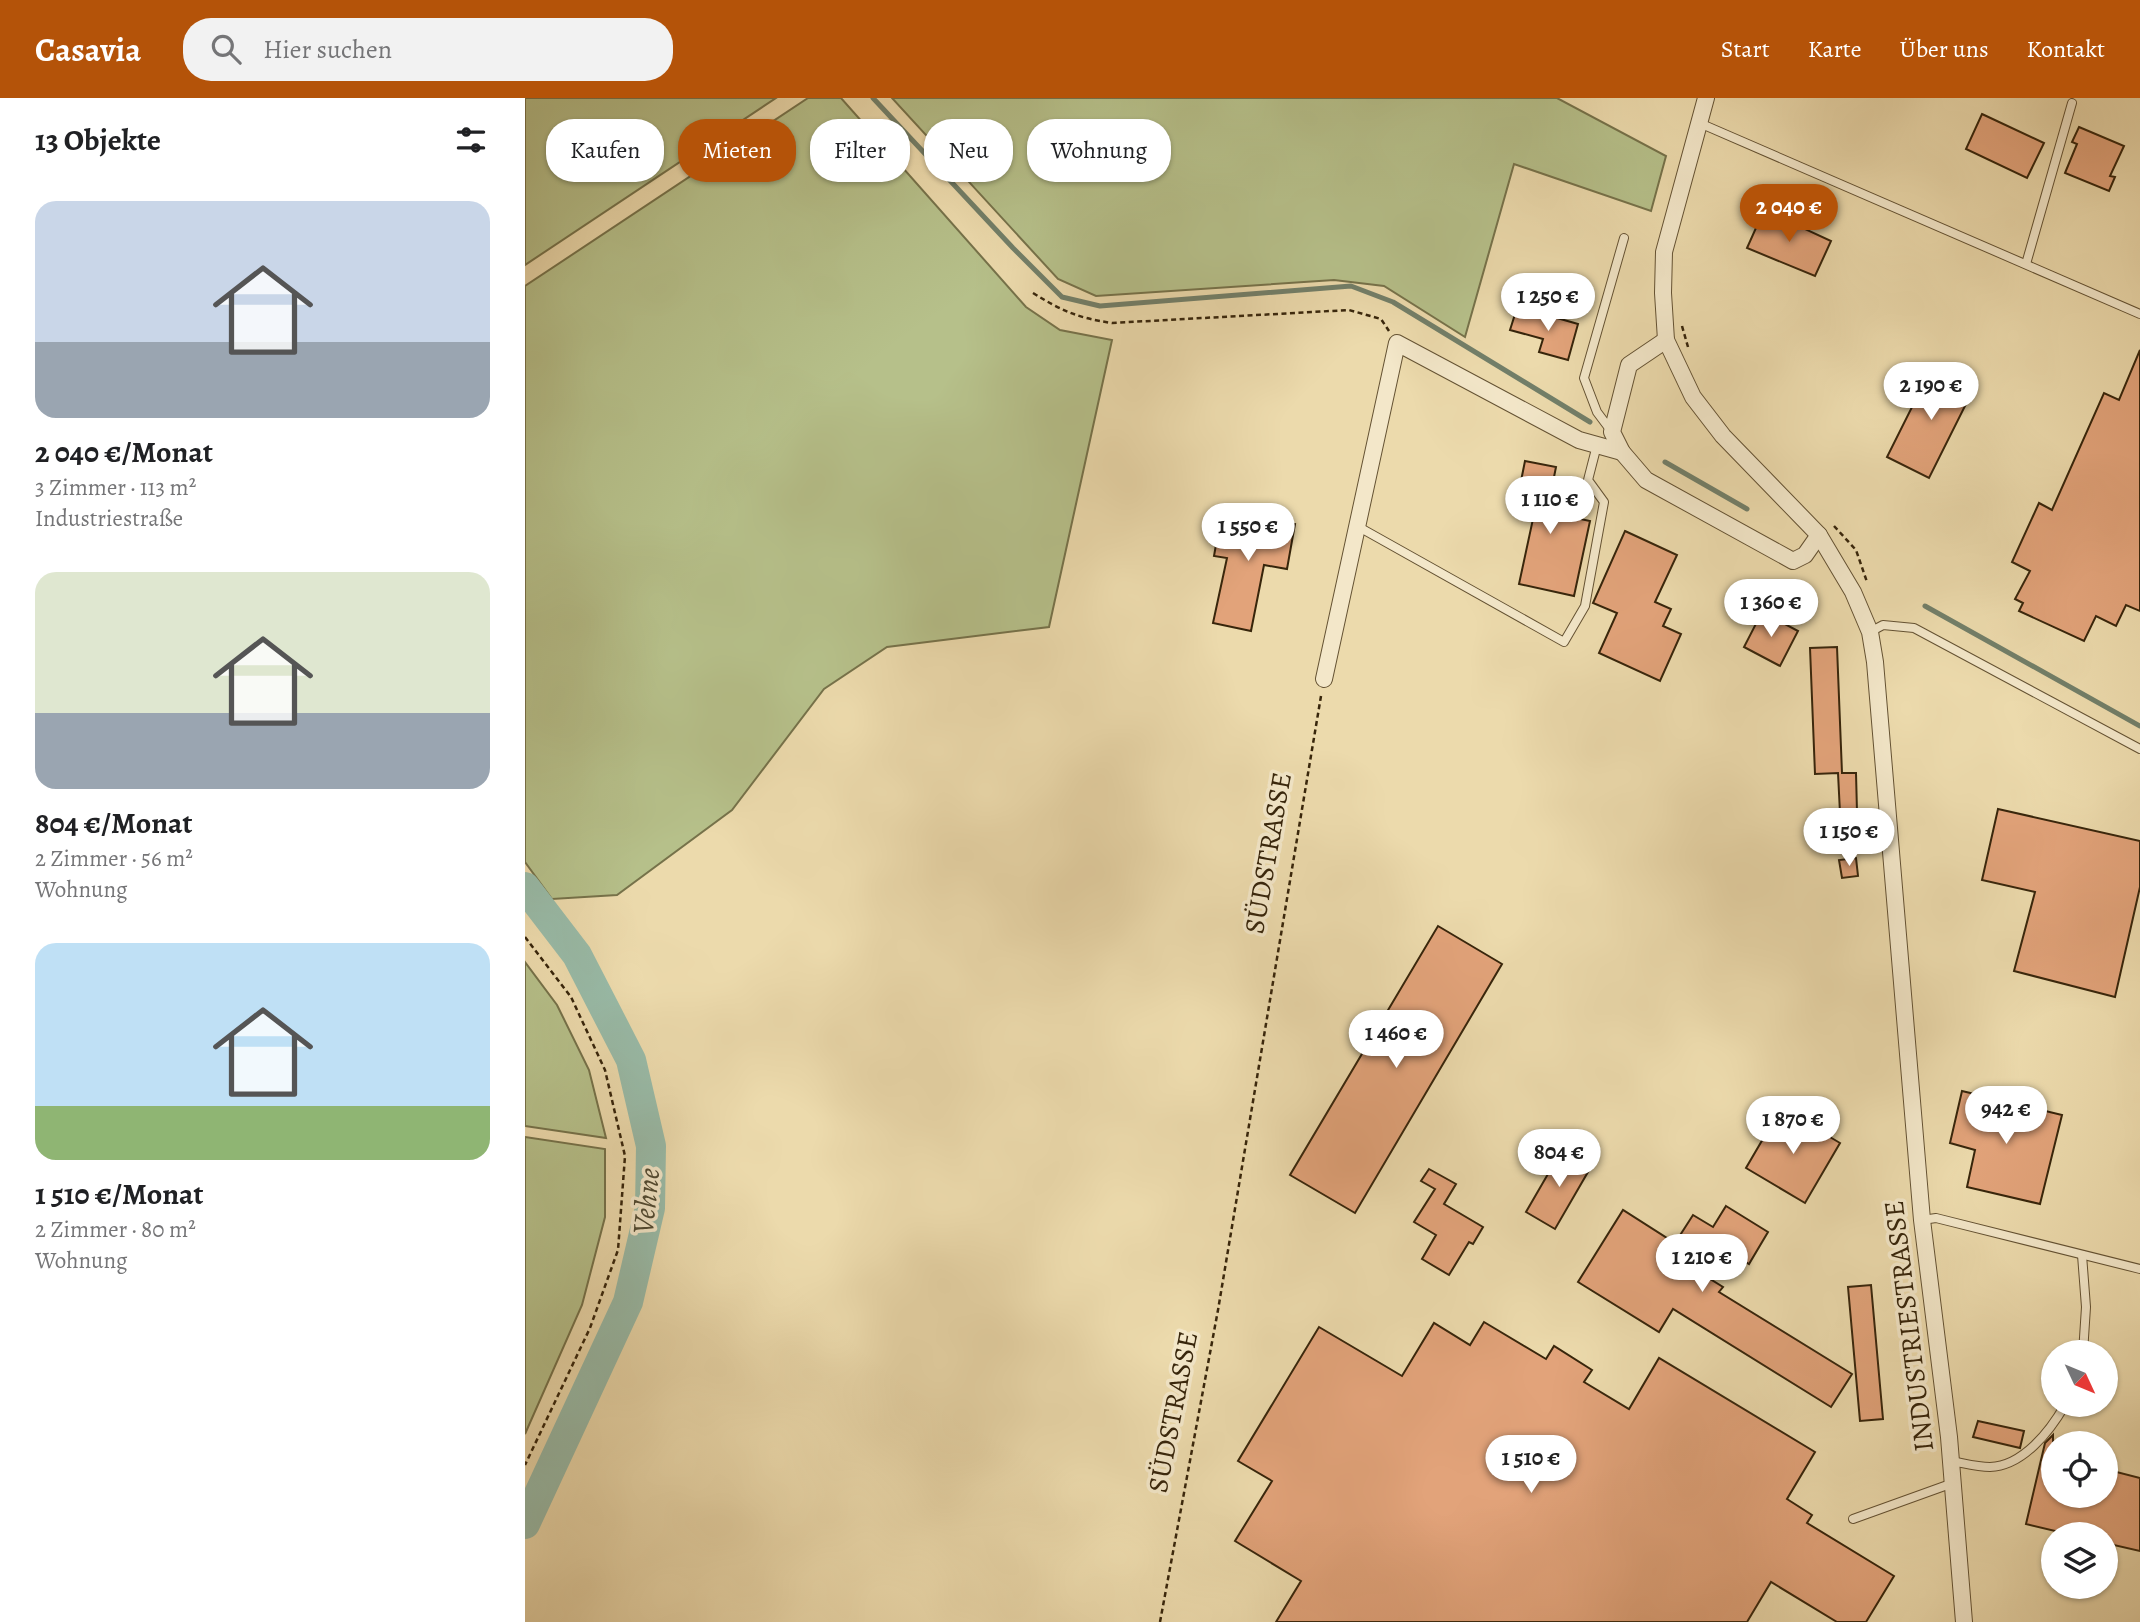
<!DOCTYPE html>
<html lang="de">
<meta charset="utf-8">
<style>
body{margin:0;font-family:Alegreya,serif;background:#f2f2f2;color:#202124;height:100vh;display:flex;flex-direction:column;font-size:26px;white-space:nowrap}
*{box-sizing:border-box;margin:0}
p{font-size:23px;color:#757577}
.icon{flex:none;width:38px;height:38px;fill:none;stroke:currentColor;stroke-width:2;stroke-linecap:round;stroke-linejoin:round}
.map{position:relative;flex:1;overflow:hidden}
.drawer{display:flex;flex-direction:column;background:#fff;width:525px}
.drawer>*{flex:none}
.banner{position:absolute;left:21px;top:21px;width:665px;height:63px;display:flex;gap:14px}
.needle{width:46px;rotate:134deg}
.buttons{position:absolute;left:1516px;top:1242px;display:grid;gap:14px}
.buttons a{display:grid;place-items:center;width:77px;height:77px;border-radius:50%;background:#fff;box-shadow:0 2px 5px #0004;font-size:35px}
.price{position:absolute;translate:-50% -60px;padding:0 16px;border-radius:24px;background:#fff;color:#222;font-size:23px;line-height:46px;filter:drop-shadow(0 2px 4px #0008)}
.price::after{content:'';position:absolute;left:50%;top:42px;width:21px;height:16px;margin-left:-10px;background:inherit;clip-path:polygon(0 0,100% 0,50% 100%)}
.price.on{background:#b45309;color:#fff}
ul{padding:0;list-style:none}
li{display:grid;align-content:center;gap:14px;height:371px;padding:0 35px}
li span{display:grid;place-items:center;height:217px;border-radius:21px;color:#555}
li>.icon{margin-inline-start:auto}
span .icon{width:126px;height:126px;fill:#fffc;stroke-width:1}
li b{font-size:30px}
h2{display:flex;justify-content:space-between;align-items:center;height:84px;padding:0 35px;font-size:30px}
.pill{padding:0 24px;border-radius:28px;background:#fff;box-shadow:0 2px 5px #0004;font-size:24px;line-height:63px}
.pill.on{background:#b45309;color:#fff}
header{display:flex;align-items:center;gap:42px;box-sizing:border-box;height:98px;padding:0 35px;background:#b45309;color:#fff}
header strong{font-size:33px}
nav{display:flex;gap:38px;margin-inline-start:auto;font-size:24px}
.search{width:490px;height:63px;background:#f2f2f2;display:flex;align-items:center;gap:18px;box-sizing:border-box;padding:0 24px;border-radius:28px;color:#757577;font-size:26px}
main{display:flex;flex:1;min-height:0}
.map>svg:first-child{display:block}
.green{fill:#b6c08a;stroke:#76724a;stroke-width:2}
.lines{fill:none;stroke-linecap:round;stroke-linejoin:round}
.stream{stroke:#727f69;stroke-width:5}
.river{stroke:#99bba8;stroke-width:30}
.building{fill:#e2a37a;stroke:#37250b;stroke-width:2}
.service-casing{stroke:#645233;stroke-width:10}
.minor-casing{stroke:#645233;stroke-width:18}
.path{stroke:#37250b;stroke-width:2.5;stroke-dasharray:5 3.5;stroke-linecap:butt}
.service{stroke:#f3e7c9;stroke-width:8}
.minor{stroke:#f3e7c9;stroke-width:16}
.labels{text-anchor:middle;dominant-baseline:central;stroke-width:7;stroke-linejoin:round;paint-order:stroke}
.street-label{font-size:28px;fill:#37250b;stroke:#f3e7c9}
.water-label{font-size:30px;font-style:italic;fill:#504a32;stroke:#f3e7c9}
</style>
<header>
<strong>Casavia</strong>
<div class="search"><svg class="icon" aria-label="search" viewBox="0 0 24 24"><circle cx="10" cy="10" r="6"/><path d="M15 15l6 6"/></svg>Hier suchen</div>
<nav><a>Start</a><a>Karte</a><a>Über uns</a><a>Kontakt</a></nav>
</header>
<main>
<section class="drawer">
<h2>13 Objekte<svg class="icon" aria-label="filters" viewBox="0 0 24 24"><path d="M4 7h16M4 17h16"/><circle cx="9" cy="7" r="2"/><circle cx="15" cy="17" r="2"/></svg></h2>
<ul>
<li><span style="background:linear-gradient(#c9d6e8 65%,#9aa5b1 0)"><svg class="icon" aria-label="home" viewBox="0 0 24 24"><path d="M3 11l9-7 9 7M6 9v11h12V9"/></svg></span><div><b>2 040 €/Monat</b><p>3 Zimmer · 113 m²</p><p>Industriestraße</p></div></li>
<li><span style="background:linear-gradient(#dfe7d0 65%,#9aa5b1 0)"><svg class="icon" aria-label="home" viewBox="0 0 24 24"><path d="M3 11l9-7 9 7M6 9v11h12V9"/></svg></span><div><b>804 €/Monat</b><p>2 Zimmer · 56 m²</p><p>Wohnung</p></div></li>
<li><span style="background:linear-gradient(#bfe0f5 75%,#8fb573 0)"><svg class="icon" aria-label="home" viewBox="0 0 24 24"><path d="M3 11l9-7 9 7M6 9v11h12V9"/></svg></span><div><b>1 510 €/Monat</b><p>2 Zimmer · 80 m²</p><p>Wohnung</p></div></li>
</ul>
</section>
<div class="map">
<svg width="1615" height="1524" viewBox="0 0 1615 1524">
<rect width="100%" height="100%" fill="#ecdaac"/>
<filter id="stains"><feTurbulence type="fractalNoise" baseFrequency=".00286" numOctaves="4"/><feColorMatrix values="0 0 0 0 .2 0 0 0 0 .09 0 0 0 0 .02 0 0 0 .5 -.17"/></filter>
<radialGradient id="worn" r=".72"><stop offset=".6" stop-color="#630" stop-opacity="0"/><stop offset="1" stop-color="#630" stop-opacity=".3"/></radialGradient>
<!-- green -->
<g class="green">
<polygon points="0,0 251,0 0,167"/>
<polygon points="283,0 316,0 501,209 535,232 587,242 524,529 362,549 299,591 207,712 92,797 27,801 0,764 0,188"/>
<polygon points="367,0 1032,0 1141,58 1126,113 989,66 940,239 859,188 809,182 571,198 533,181"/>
<polygon points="0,864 32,907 64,972 81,1040 0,1028"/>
<polygon points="0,1039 80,1051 80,1119 57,1207 0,1336"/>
</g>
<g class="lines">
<!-- stream -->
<g class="stream">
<polyline points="348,0 488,150 537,199 575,208 826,188 868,204 1065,324"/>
<polyline points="1140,364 1222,411"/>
<polyline points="1400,508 1615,628"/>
</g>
<!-- river -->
<polyline class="river" points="0,789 52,857 106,962 126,1048 125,1110 103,1204 0,1426"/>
</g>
<!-- building -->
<g class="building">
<polygon points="1457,16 1519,45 1502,80 1441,51"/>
<polygon points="1554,29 1599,48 1585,78 1590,79 1584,93 1540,75 1552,46 1547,44"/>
<polygon points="1239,112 1306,143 1290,178 1222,150"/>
<polygon points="991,213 1023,222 1025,218 1053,226 1043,262 1014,254 1018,241 985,232"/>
<polygon points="1615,252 1615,513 1601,507 1591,528 1571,518 1559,543 1494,513 1498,505 1490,501 1505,473 1487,464 1514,405 1527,412 1579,295 1594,302"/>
<polygon points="1408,267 1450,288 1404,380 1362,359"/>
<polygon points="1000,363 1031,369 1022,414 1065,423 1049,498 994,486 1011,407 992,403"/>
<polygon points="697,413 770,426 762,471 739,467 726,533 688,525 702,460 689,458"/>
<polygon points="1100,433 1152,457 1130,504 1146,511 1138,528 1156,536 1135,583 1074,555 1092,515 1068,505"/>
<polygon points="1237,514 1273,533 1255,568 1219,549"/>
<polygon points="1312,549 1317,675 1331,675 1332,714 1315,715 1313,675 1290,676 1285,550"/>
<polygon points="1473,711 1615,743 1615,789 1590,899 1489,873 1510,794 1457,782"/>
<polygon points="1331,760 1333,778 1317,780 1314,762"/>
<polygon points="913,828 977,866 830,1115 765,1077"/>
<polygon points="1437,993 1537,1017 1515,1106 1442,1089 1450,1052 1425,1045"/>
<polygon points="1256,1010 1315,1045 1280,1105 1221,1070"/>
<polygon points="1038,1050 1067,1067 1030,1131 1001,1114"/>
<polygon points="904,1071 931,1086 919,1106 958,1129 948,1146 944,1144 924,1177 897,1161 911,1137 889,1124 910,1091 896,1083"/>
<polygon points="1201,1108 1243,1134 1224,1166 1187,1143 1169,1171 1198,1189 1194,1194 1327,1276 1306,1309 1148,1211 1134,1234 1053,1184 1098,1112 1150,1145 1168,1117 1188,1129"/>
<polygon points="1346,1187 1358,1321 1335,1323 1323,1189"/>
<polygon points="959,1224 1021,1261 1029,1248 1067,1272 1059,1284 1104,1311 1134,1260 1290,1354 1262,1401 1287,1417 1282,1425 1369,1478 1341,1524 1312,1524 1246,1484 1222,1524 751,1524 776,1483 710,1443 747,1383 713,1363 794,1229 877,1278 909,1225 945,1247"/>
<polygon points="1453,1323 1499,1333 1495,1350 1448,1339"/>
<polygon points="1528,1337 1528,1398 1580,1398 1580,1371 1615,1380 1615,1453 1580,1445 1580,1437 1547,1437 1501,1426 1520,1345"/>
</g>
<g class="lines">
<!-- service casing -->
<g class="service-casing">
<g id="service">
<polyline points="1175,23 1179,27 1615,216"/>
<polyline points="1501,166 1547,5"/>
<polyline points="1087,334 1072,314 1059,280 1099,140"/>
<polyline points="832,428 1039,544 1060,508 1079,404 1063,382 1072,347"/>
<polyline points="1345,534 1358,527 1389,530 1615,651"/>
<polyline points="1397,1122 1411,1120 1615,1171"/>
<polyline points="1557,1157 1561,1209 1558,1255"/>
<path d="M1426,1363C1438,1365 1452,1369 1465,1369C1498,1368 1525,1333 1540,1307"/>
<polyline points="1328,1421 1428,1385"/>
</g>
</g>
<!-- minor casing -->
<g class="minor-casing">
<g id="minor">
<polyline points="1181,0 1139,154 1138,195 1141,242 1168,299 1198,338 1294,437 1328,494 1345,534 1350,564 1397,1122 1424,1339 1439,1524"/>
<polyline points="1141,242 1104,267 1087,334 1097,354 1121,382 1268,463 1280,457 1294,437"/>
<polyline points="799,581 872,245 1054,342 1097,354"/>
</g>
</g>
<!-- path -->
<g class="path">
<path d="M508,195C537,213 553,220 587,225L824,212L856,221L864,233"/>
<polyline points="1157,228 1163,249"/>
<polyline points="1309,428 1331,452 1342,484"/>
<polyline points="0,839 46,899 80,972 100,1058 93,1152 65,1230 0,1367"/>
<polyline points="635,1524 693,1212 796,598"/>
</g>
<!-- service -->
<use href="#service" class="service"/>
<!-- minor -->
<use href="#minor" class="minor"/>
</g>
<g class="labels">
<!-- street labels -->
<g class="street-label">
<text transform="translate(743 755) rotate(-80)">SÜDSTRASSE</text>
<text transform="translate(1384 1228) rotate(-97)">INDUSTRIESTRASSE</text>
<text transform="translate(648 1314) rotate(-79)">SÜDSTRASSE</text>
</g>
<!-- water labels -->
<g class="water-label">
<text transform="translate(121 1103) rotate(-84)">Vehne</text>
</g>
</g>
<rect width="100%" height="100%" filter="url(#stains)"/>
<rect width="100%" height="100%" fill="url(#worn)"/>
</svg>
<div class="buttons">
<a><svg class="needle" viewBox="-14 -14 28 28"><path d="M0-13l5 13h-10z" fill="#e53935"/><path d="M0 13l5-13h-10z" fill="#757577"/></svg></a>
<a><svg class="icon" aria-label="locate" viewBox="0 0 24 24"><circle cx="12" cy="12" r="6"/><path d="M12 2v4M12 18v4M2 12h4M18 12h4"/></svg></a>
<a><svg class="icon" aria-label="layers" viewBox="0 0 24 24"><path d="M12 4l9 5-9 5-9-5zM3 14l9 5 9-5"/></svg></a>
</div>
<b class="price on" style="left:1264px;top:146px">2 040 €</b>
<b class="price" style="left:1023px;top:235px">1 250 €</b>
<b class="price" style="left:1406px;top:324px">2 190 €</b>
<b class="price" style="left:1025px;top:438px">1 110 €</b>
<b class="price" style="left:723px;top:465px">1 550 €</b>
<b class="price" style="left:1246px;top:541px">1 360 €</b>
<b class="price" style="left:1324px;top:770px">1 150 €</b>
<b class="price" style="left:871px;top:972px">1 460 €</b>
<b class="price" style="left:1481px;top:1048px">942 €</b>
<b class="price" style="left:1268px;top:1058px">1 870 €</b>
<b class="price" style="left:1034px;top:1091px">804 €</b>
<b class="price" style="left:1177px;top:1196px">1 210 €</b>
<b class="price" style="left:1006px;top:1397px">1 510 €</b>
<div class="banner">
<a class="pill">Kaufen</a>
<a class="pill on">Mieten</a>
<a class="pill">Filter</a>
<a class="pill">Neu</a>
<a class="pill">Wohnung</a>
</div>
</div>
</main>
